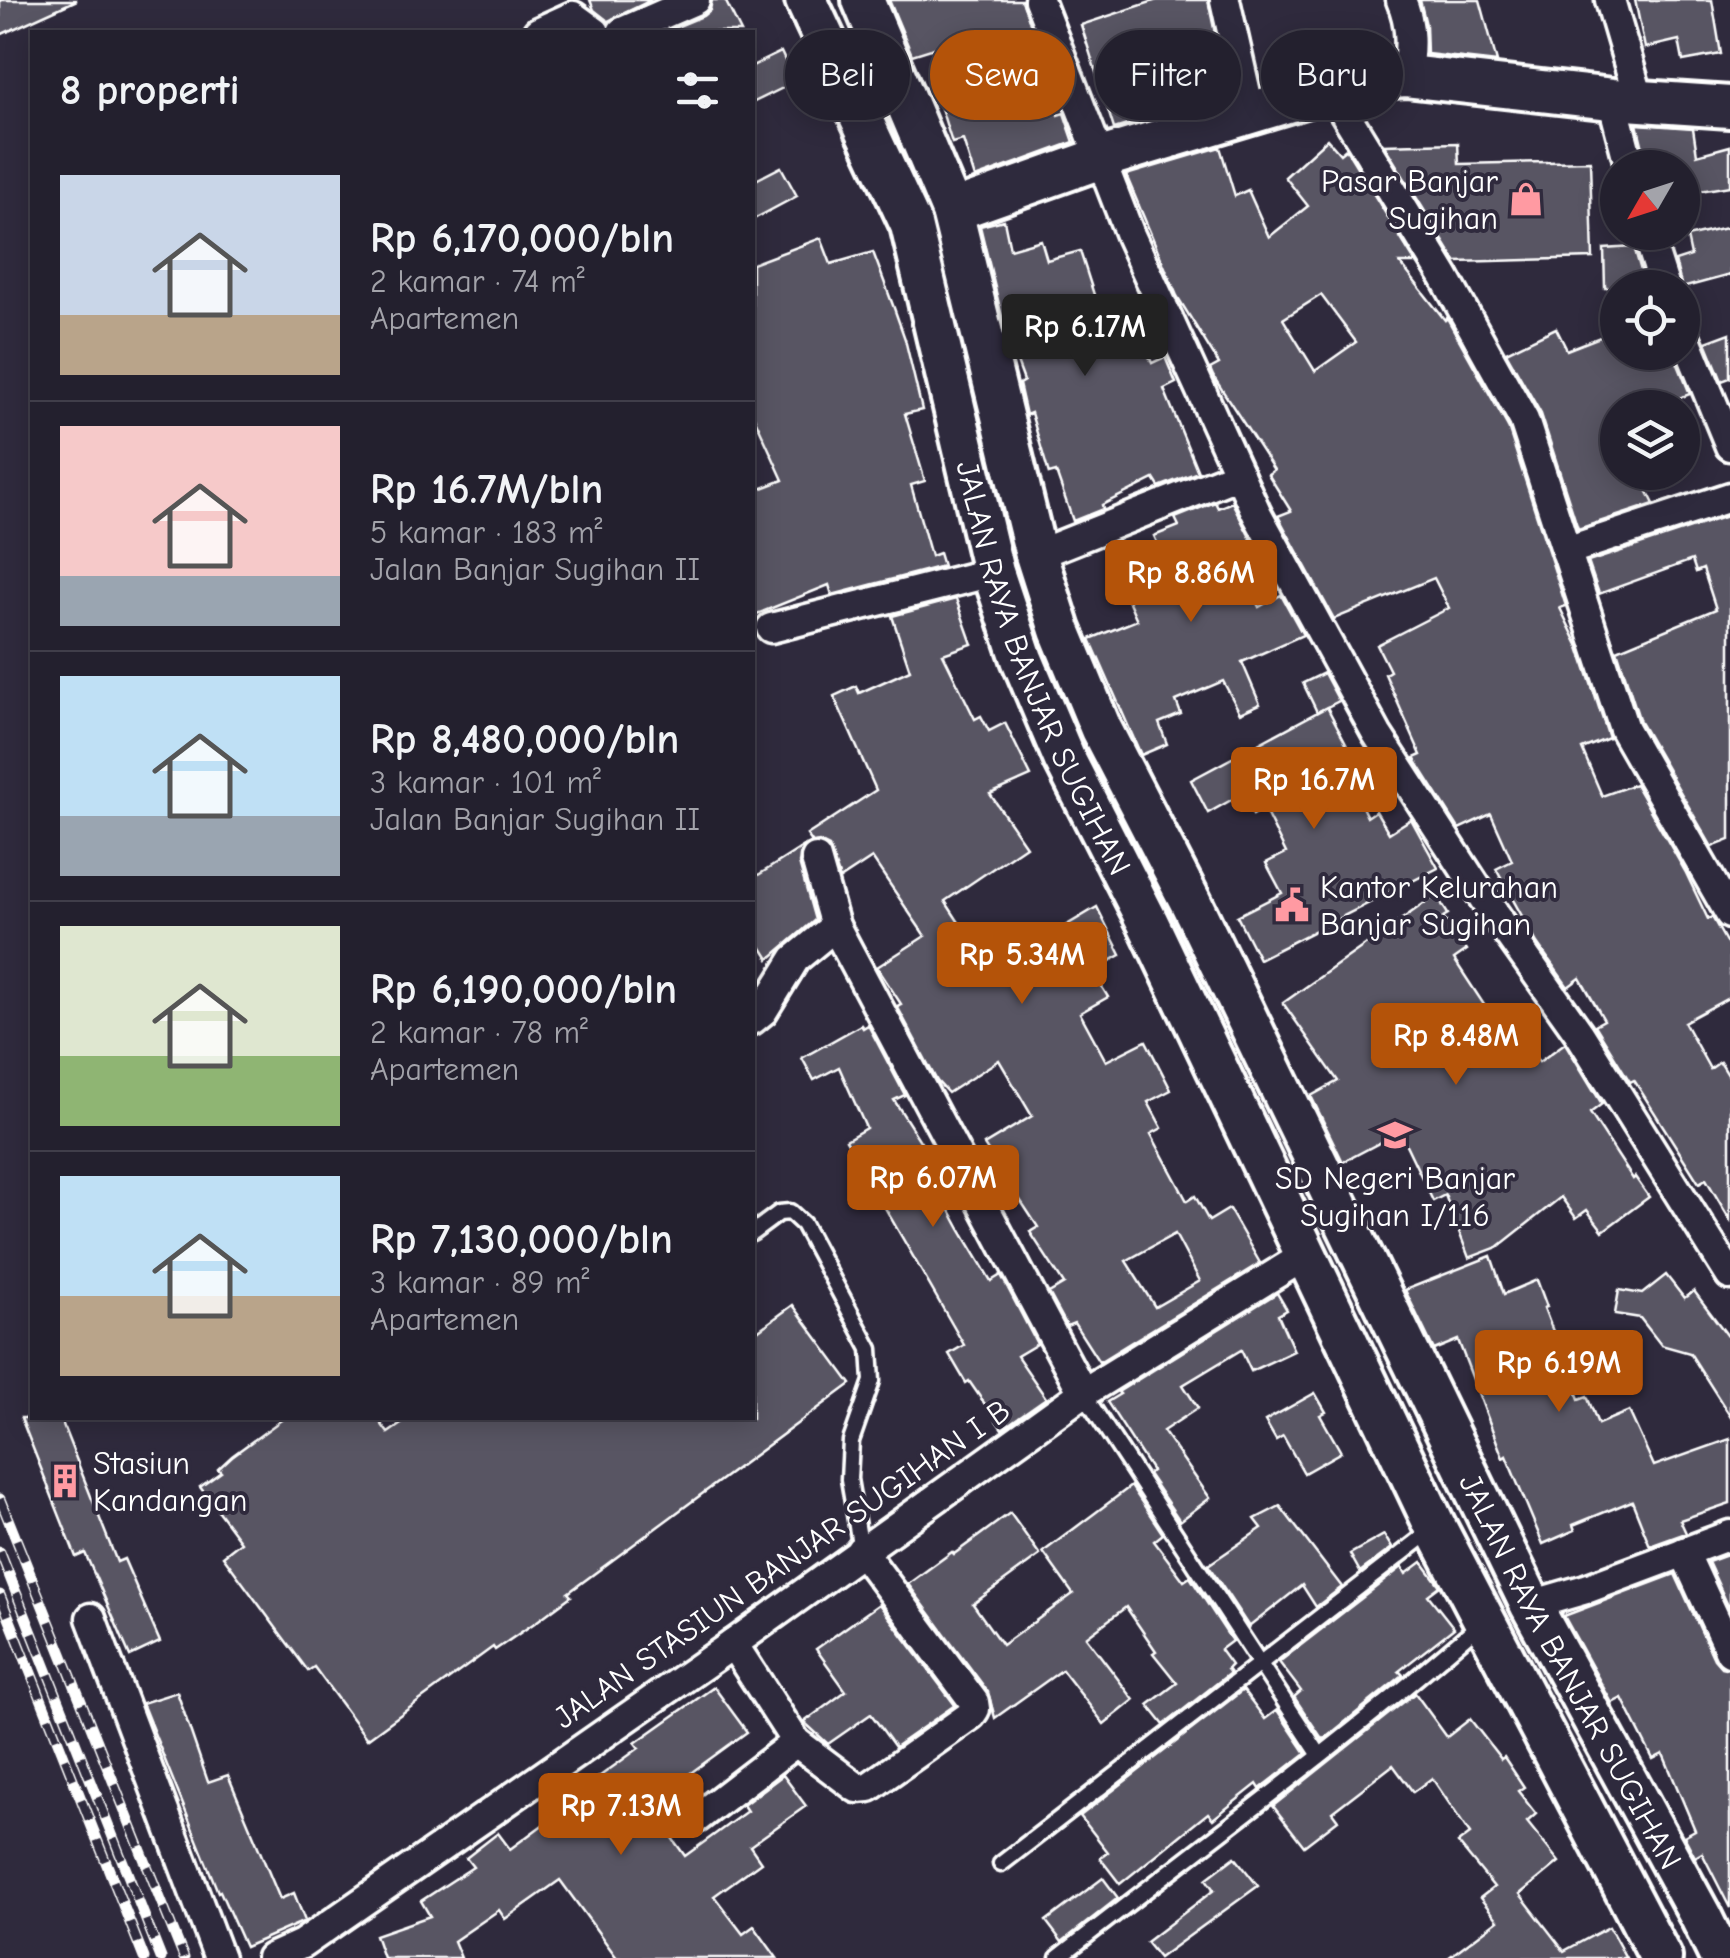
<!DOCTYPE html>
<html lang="id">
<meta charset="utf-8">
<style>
body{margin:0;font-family:"Comic Neue",sans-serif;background:#2f2d3a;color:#f1f3f6;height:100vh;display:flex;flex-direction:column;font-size:38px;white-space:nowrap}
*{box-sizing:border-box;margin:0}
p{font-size:32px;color:#a3a3aa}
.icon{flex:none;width:55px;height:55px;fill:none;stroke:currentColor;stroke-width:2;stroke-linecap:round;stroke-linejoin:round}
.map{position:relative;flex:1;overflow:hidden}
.side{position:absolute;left:30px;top:30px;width:725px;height:1390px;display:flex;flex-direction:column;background:#23202e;border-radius:0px;box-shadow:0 5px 25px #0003,0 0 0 2px #403e4a}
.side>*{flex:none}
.top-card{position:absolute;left:785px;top:30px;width:795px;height:90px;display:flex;gap:20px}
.needle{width:65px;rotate:231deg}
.controls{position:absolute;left:1600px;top:150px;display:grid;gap:20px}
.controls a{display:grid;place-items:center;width:100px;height:100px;border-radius:50%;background:#23202e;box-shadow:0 5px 25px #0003,0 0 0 2px #403e4a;font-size:50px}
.price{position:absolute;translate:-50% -85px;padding:0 22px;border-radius:10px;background:#b45309;color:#fff;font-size:32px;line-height:65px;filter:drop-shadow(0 2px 5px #0008)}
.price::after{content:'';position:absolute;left:50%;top:60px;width:30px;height:22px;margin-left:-15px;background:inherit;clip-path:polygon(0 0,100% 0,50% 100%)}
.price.active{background:#222;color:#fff}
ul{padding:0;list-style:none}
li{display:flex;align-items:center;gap:30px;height:250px;padding:0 30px}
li+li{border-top:2px solid #403e4a}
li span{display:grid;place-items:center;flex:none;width:280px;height:200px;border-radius:0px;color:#555}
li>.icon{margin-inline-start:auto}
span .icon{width:120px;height:120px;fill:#fffc;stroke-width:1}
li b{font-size:42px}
h2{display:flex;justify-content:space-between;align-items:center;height:120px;padding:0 30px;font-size:42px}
.chip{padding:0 35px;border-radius:45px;background:#23202e;box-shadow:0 5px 25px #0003,0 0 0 2px #403e4a;font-size:35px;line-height:90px}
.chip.active{background:#b45309;color:#fff}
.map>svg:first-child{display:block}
.building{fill:#595564;stroke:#fff;stroke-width:2.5;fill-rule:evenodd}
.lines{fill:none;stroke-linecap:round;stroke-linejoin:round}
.service-casing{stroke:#fff;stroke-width:21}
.minor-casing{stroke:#fff;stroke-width:35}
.secondary-casing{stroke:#fff;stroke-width:48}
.service{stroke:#2f2a3d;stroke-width:14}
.minor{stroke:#2f2a3d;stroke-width:28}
.secondary{stroke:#2f2a3d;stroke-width:40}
.rail-casing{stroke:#fff;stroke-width:11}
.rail{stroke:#2f2a3d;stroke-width:8;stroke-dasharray:22;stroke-linecap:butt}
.labels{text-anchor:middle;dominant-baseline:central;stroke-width:8;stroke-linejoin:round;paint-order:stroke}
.poi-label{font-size:32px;fill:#fff;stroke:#2f2a3d;text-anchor:start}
.street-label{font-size:32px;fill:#fff;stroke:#2f2a3d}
</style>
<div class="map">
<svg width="1730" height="1958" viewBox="0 0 1730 1958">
<rect width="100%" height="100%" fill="#2f2a3d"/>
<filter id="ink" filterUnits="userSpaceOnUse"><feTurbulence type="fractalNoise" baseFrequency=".01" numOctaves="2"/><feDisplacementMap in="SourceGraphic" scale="20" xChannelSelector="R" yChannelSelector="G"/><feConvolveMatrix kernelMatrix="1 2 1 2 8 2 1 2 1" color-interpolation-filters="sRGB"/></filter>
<g filter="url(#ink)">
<!-- building -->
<g class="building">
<polygon points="0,0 77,0 0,35"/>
<polygon points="590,0 651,0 608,21 594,10"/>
<polygon points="712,0 725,0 741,32 664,32 703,16 710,10"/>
<polygon points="889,0 1022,0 1049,74 1045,76 1058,115 1064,113 1074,142 975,178 963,140 952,143 937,95 987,80 973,36 912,55"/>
<polygon points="1157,0 1208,0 1228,95 1220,97 1200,72 1196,74 1208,101 1114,129 1081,25"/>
<polygon points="1420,0 1480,0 1497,62 1427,54 1426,25"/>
<polygon points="1635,0 1712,0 1721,54 1683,61 1679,40 1645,48"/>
<polygon points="781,52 795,82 752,103 752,66"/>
<polygon points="1637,124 1693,128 1697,155 1730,146 1730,186 1682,194 1682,168 1648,168"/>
<path d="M1327,139L1340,154L1346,149L1416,263H1400L1445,320L1447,318L1508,427L1566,606L1560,608L1579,647L1609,738L1582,749L1602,796L1635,784L1686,873L1708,919L1712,917L1730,949V997L1684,1022L1710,1069L1720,1062L1730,1078V1220L1706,1179L1699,1183L1634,1080L1630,1082L1595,1025L1604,1020L1580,978L1568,987L1537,943L1496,869L1512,861L1491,814L1459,829L1414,758L1421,755L1385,674L1390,671L1377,645L1449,608L1434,578L1334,619L1278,516L1291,511L1268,474L1274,470L1213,376L1210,369L1219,364L1177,296L1126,175L1220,147L1235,196L1248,190L1269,237L1308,206L1285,177ZM1321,295L1356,342L1315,371L1283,319Z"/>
<polygon points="1458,143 1459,164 1590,161 1593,258 1456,262 1384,145"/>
<polygon points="781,167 797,196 752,220 752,182"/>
<polygon points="1004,220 1010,249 1041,240 1047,260 1080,251 1104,326 1130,314 1152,363 1165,357 1176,383 1164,389 1198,472 1159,487 1154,479 1102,505 1103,509 1073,521 1056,472 1049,474 1031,413 1026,415 1019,384 1024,381 1005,329 980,226"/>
<polygon points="1730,227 1730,275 1682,288 1675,261 1691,256 1687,237"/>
<polygon points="821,238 831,264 873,252 894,308 905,339 922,410 905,414 925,481 911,485 931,556 939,553 943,566 832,595 829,585 752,616 752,492 783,480 752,412 752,264"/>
<polygon points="1634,247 1646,288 1605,288 1604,249"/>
<polygon points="1556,328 1567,350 1618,330 1618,352 1673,352 1690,394 1652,408 1618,408 1618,472 1638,472 1654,504 1578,529 1541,414 1506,352"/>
<polygon points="1730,333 1730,378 1722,381 1706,342"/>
<polygon points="1215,502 1218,508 1232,502 1257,551 1235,560 1259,607 1281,595 1303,635 1242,662 1260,704 1240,713 1223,681 1176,701 1181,714 1159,723 1167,744 1141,755 1090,639 1137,620 1122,586 1167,564 1154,536 1179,526 1175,518"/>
<polygon points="1730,515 1730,840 1712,847 1640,722 1617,650 1716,609 1703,569 1696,572 1692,560 1599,594 1588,562"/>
<path d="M956,599L972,644L943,654L975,719L981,716L989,731L1005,723L1031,776L990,794L1026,846L945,901L979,953L984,950L996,968L1069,928L1067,925L1097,907L1121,955L1092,971L1108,997L1080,1013L1106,1061L1146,1041L1171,1090L1148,1102L1162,1128L1151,1134L1187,1201L1195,1196L1209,1221L1229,1209L1260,1263L1099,1362L1074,1323L1067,1326L1049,1293L1064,1284L1030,1232L1038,1227L984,1145L1032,1116L999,1060L948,1093L937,1081L897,1006L901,1004L877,967L925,936L872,858L840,879L829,847L819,842L806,845L812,842L807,835L876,790L834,696L856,686L859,693L910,670L892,616ZM1175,1234L1200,1281L1155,1307L1126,1261Z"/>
<polygon points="1324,673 1339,701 1317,712 1303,683"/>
<polygon points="1327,707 1355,760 1342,767 1367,817 1376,811 1389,833 1411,819 1438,868 1259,959 1237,916 1282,893 1266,863 1286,853 1264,809 1253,815 1242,794 1208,813 1191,780"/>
<polygon points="804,846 799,863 815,920 769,959 752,932 752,879"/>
<polygon points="1436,895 1448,914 1443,917 1467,950 1454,959 1492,1017 1500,1011 1539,1062 1565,1043 1602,1104 1590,1113 1633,1179 1635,1177 1649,1197 1603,1231 1587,1210 1576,1218 1561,1197 1498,1247 1469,1258 1445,1195 1433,1201 1400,1132 1343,1162 1311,1096 1338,1081 1283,1003"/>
<polygon points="861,1025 863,1028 868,1025 905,1095 894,1100 936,1166 931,1169 949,1200 946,1203 960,1229 991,1281 1001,1275 1037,1344 1017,1356 1046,1398 1002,1429 969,1381 966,1383 949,1354 964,1345 846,1140 866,1128 839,1067 814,1080 802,1058"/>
<polygon points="1491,1256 1504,1294 1537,1280 1547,1307 1544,1308 1579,1399 1587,1396 1598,1424 1629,1411 1654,1466 1730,1439 1730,1503 1680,1520 1686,1533 1650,1546 1632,1501 1573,1525 1575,1530 1543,1544 1506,1456 1503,1458 1458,1340 1434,1350 1405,1290"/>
<polygon points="1666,1275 1684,1298 1694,1291 1730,1339 1730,1416 1690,1353 1661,1345 1640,1318 1615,1314 1619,1290 1642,1294"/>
<polygon points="1277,1293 1287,1310 1278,1315 1294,1351 1251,1371 1241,1350 1183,1385 1198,1408 1163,1431 1210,1498 1180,1521 1148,1474 1152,1471 1107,1402 1120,1394 1118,1392"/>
<polygon points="793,1305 851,1384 568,1593 571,1596 536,1622 495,1650 493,1647 367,1739 314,1667 308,1671 223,1556 241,1542 200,1487 221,1472 218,1469 232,1456 284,1418 377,1418 388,1433 410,1418 752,1418 752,1335"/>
<polygon points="1315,1393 1326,1412 1320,1415 1341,1452 1304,1473 1283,1436 1276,1440 1265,1421"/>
<polygon points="21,1418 60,1418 117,1562 124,1559 160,1642 130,1656 85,1553 76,1557"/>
<polygon points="1131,1486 1163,1534 1154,1541 1184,1581 1190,1577 1232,1641 1220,1650 1231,1665 1227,1669 1230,1673 1164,1725 1148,1705 1177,1683 1153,1653 1156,1651 1126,1607 1086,1637 1134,1700 1104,1724 1062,1670 995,1718 988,1692 908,1584 952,1552 954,1554 1010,1513 1040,1555 973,1604 1002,1645 1073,1594 1043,1552"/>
<polygon points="1280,1506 1342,1587 1316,1607 1302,1585 1249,1627 1208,1565 1262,1528 1255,1519"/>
<polygon points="1384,1535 1392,1548 1360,1572 1350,1554"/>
<polygon points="1730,1554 1730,1610 1708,1562"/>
<polygon points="1422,1562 1440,1586 1428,1595 1454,1628 1399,1671 1403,1675 1323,1740 1294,1697 1301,1691 1279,1662 1402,1567 1406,1574"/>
<polygon points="1675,1574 1714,1659 1721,1667 1730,1669 1730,1908 1702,1853 1695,1857 1684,1836 1695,1830 1663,1754 1653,1759 1622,1698 1612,1703 1564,1616"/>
<polygon points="879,1604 955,1705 895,1747 871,1714 828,1744 804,1722 846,1691 816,1649"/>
<polygon points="714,1687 747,1732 685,1777 687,1780 659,1800 661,1804 652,1810 685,1856 747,1811 743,1805 783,1775 806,1806 750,1846 761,1862 714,1896 743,1934 754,1926 777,1958 617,1958 560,1880 505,1919 499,1910 454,1941 461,1958 383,1958 375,1935 430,1916 421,1901 473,1867 466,1858 498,1833 510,1849 575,1801 571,1797 639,1748 635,1743"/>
<polygon points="1243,1690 1265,1719 1277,1710 1306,1753 1260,1789 1257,1784 1213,1819 1208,1813 1120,1884 1100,1858 1108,1852 1080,1816"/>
<polygon points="177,1692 208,1782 228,1775 280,1899 294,1893 305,1921 245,1947 220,1891 218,1892 142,1703"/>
<polygon points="1415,1693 1447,1737 1470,1719 1501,1759 1504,1757 1524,1787 1518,1791 1536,1814 1527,1822 1559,1862 1520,1894 1564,1951 1609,1927 1626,1958 1448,1958 1498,1920 1480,1898 1494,1887 1458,1843 1470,1834 1432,1778 1413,1792 1393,1765 1332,1812 1338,1820 1304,1846 1273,1806"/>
<polygon points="1235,1857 1258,1886 1159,1958 1146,1942 1214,1890 1206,1879"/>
<polygon points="1103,1878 1118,1898 1062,1942 1046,1921"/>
</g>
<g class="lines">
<!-- service casing -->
<g class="service-casing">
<g id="service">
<polyline points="752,1233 779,1213 790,1212 803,1224 870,1349 872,1381 851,1441 849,1479 861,1550"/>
<polyline points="1083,1393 1319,1754"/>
<polyline points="1001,1864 1431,1531"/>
<path d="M1058,1958C1200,1847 1346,1741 1481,1623"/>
</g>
</g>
<!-- minor casing -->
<g class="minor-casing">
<g id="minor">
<polyline points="1039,0 1130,235 1257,514 1377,734 1486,902 1579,1033 1730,1275"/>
<polyline points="1225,0 1250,111"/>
<path d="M1401,0C1412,25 1411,50 1406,76"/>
<polyline points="1610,0 1639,99"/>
<polyline points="538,32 573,16 595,32"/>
<polyline points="622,32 695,0"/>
<polyline points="1329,87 1444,276 1524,420 1624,729 1730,914"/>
<polyline points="1612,99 1630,168"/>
<polyline points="1647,232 1665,288"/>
<polyline points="1682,329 1730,446"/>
<polyline points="1566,551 1730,497"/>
<polyline points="1036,555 1239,474"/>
<polyline points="771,628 993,572"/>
<polyline points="816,859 835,926 1083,1393"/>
<polyline points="752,1020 763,1011 795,959 835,926"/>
<polyline points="1684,1552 1730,1652"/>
<polyline points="1531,1605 1586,1589 1730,1535"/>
<polyline points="91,1618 219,1958"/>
<polyline points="733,1644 796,1742 857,1788 869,1787 971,1715 975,1709 974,1702 861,1550"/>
<polyline points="697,1818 796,1742"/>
<polyline points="271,1958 302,1944 733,1644 1083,1393 1306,1255"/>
</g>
</g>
<!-- secondary casing -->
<g class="secondary-casing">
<g id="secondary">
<path id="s1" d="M806,0L911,225L993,572L1022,659L1064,758L1148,923L1436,1528L1661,1958"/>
<path id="s2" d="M863,0L952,211L1036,555L1060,630L1101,729L1190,901L1531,1605L1701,1917L1721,1958"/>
<polyline points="952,211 1101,158 1363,79 1406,76 1612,99 1730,107"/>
</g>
</g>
<!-- service -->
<use href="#service" class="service"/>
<!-- minor -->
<use href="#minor" class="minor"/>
<!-- secondary -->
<use href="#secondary" class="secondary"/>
<!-- rail casing -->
<g class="rail-casing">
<g id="rail">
<polyline points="0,1499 184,1958"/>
<polyline points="0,1552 161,1958"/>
<polyline points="0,1595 144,1958"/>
</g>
</g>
<!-- rail -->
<use href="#rail" class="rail"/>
</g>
</g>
<!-- icons -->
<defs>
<g id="shop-bare" transform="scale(2.7)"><path d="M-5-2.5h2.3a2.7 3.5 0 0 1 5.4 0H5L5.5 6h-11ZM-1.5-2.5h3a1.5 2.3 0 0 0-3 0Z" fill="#ff9aa2" stroke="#2f2a3d" stroke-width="2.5" paint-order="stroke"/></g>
<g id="civic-bare" transform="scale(2.7)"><path d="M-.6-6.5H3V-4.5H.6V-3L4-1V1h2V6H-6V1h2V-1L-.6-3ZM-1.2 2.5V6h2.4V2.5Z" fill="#ff9aa2" stroke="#2f2a3d" stroke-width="2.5" paint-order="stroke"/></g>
<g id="school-bare" transform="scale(2.7)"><path d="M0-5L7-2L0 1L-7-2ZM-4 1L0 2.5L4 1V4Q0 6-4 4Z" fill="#ff9aa2" stroke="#2f2a3d" stroke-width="2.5" paint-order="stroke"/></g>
<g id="building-bare" transform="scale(2.7)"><path d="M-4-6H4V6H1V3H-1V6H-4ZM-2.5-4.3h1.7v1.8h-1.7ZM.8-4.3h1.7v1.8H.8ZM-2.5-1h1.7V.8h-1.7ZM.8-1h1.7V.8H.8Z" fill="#ff9aa2" stroke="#2f2a3d" stroke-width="2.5" paint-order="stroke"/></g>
</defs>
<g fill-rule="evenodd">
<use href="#shop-bare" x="1526" y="199"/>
<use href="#civic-bare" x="1292" y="905"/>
<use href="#school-bare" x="1395" y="1135"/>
<use href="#building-bare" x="65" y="1481"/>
</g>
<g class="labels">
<!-- poi labels -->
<g class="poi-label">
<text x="1498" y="181" text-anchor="end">Pasar Banjar<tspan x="1498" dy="37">Sugihan</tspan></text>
<text x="1320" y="887">Kantor Kelurahan<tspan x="1320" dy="37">Banjar Sugihan</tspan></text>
<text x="1395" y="1178" text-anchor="middle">SD Negeri Banjar<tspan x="1395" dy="37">Sugihan I/116</tspan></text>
<text x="93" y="1463">Stasiun<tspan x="93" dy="37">Kandangan</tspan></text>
</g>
<!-- street labels -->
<g class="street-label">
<text stroke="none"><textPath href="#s1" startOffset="712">JALAN RAYA BANJAR SUGIHAN</textPath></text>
<text transform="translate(782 1564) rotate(-35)">JALAN STASIUN BANJAR SUGIHAN I B</text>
<text stroke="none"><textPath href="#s2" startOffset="1822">JALAN RAYA BANJAR SUGIHAN</textPath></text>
</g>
</g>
</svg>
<div class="controls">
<a><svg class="needle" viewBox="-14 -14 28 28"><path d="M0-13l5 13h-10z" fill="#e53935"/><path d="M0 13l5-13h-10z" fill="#a3a3aa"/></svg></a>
<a><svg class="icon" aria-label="locate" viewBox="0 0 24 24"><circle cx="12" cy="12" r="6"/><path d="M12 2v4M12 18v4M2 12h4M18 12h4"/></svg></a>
<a><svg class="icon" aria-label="layers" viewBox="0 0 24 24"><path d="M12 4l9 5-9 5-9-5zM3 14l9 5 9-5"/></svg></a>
</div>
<b class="price active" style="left:1085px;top:379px">Rp 6.17M</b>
<b class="price" style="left:1191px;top:625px">Rp 8.86M</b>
<b class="price" style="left:1314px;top:832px">Rp 16.7M</b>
<b class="price" style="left:1022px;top:1007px">Rp 5.34M</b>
<b class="price" style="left:1456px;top:1088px">Rp 8.48M</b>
<b class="price" style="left:933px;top:1230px">Rp 6.07M</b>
<b class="price" style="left:1559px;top:1415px">Rp 6.19M</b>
<b class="price" style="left:621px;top:1858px">Rp 7.13M</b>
<div class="top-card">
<a class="chip">Beli</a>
<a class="chip active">Sewa</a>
<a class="chip">Filter</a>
<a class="chip">Baru</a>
</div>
<section class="side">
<h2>8 properti<svg class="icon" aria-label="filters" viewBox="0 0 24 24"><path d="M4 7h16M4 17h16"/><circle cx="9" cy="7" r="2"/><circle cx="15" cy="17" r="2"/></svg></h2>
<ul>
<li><span style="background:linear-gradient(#c9d6e8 70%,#b9a48a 0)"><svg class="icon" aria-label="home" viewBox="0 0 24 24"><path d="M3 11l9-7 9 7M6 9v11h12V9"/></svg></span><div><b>Rp 6,170,000/bln</b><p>2 kamar · 74 m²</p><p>Apartemen</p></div></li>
<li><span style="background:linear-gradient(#f6c9c9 75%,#9aa5b1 0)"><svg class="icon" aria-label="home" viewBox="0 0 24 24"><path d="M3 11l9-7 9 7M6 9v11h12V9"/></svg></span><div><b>Rp 16.7M/bln</b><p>5 kamar · 183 m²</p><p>Jalan Banjar Sugihan II</p></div></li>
<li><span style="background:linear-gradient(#bfe0f5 70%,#9aa5b1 0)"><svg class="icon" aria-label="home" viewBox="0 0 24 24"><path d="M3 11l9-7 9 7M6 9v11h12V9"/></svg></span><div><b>Rp 8,480,000/bln</b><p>3 kamar · 101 m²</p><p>Jalan Banjar Sugihan II</p></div></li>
<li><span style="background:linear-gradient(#dfe7d0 65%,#8fb573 0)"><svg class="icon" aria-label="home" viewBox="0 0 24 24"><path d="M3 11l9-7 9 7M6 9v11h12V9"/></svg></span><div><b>Rp 6,190,000/bln</b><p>2 kamar · 78 m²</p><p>Apartemen</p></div></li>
<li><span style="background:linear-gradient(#bfe0f5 60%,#b9a48a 0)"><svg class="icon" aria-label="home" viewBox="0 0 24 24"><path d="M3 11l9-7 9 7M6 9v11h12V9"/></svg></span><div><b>Rp 7,130,000/bln</b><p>3 kamar · 89 m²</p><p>Apartemen</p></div></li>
</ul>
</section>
</div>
